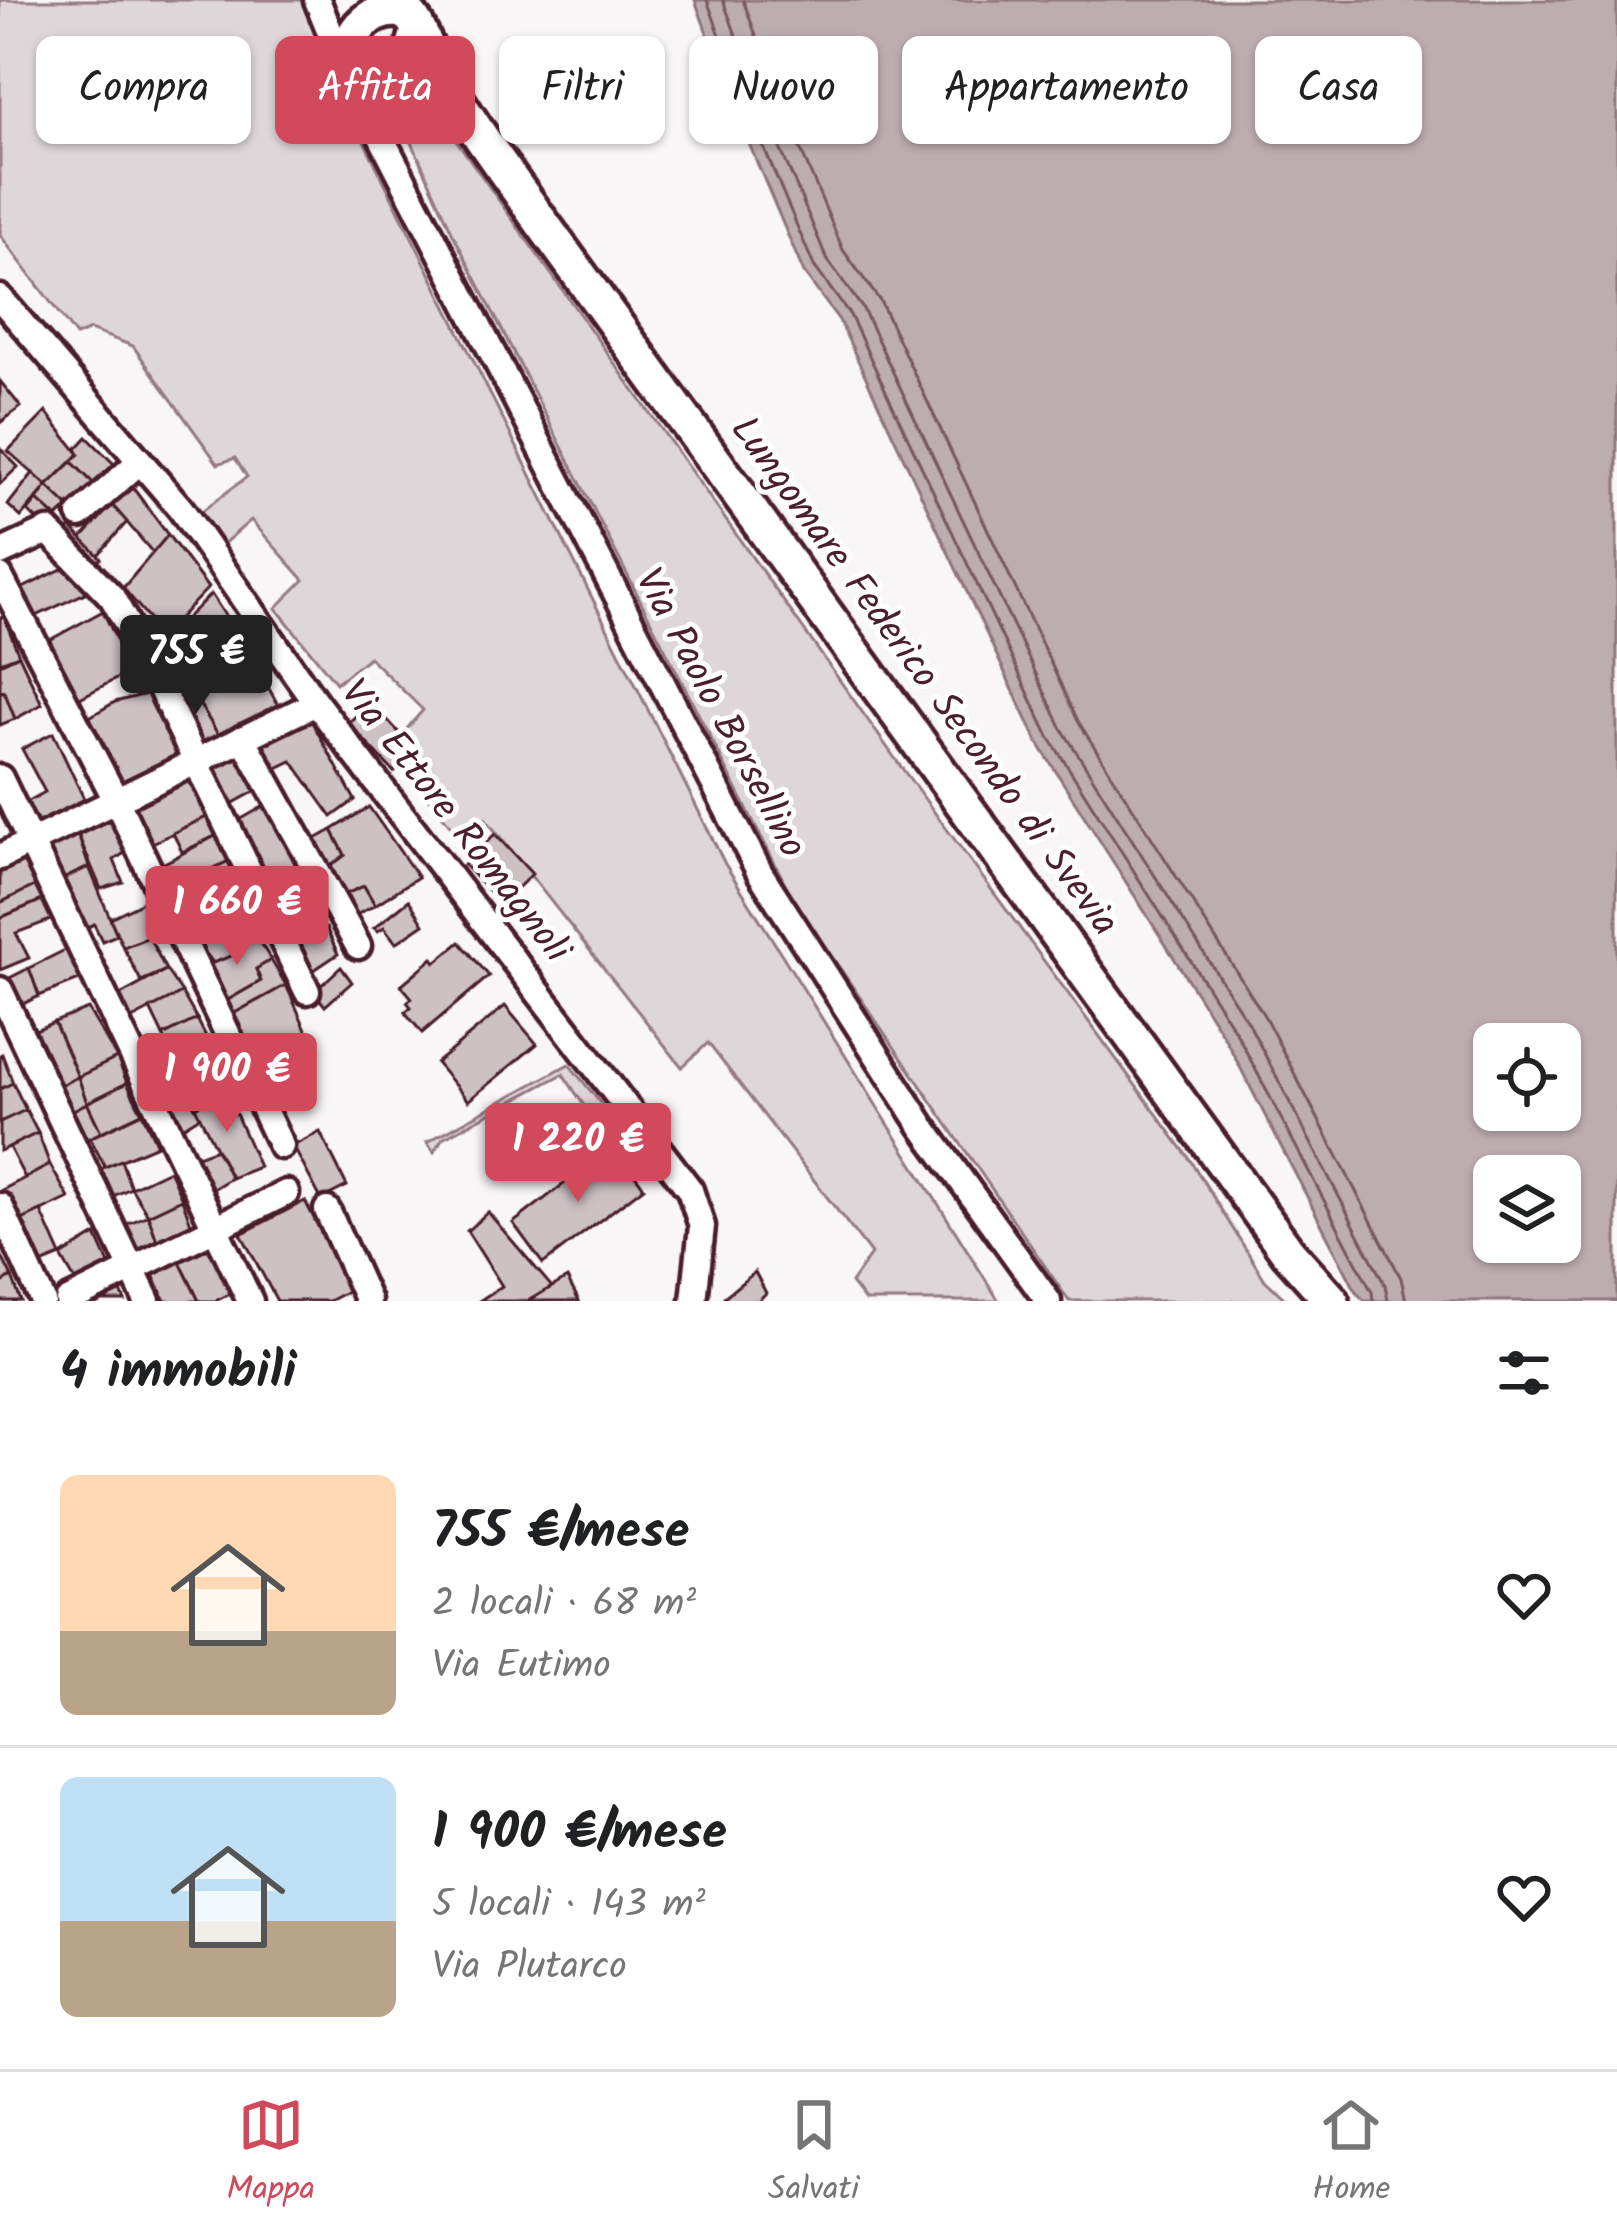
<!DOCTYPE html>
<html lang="it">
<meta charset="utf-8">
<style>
body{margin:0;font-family:Kalam,sans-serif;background:#f2f2f2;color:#202124;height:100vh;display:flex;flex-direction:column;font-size:45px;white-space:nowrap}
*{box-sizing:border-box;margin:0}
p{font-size:39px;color:#757577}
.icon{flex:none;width:66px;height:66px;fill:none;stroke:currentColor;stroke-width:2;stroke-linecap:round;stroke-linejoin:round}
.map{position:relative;height:1301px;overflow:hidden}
.panel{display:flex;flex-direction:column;background:#fff;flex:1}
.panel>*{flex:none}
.guide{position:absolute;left:36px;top:36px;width:1545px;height:108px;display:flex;gap:24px}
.tools{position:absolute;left:1473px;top:1023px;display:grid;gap:24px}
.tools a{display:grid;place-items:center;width:108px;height:108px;border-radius:18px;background:#fff;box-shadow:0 3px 9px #0004;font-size:60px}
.price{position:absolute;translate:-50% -102px;padding:0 27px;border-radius:12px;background:#d1495b;color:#fff;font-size:39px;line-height:78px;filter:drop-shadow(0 3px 6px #0008)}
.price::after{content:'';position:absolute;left:50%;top:72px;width:36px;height:27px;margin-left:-18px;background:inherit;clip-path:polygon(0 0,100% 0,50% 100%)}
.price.on{background:#222;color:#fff}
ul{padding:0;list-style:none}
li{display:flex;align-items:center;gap:36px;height:300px;padding:0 60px}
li+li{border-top:3px solid #e0e0e0}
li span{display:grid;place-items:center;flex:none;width:336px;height:240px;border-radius:18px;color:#555}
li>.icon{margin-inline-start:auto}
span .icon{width:144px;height:144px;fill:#fffc;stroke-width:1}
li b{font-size:51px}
h2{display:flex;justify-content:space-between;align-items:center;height:144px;padding:0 60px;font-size:51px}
.chip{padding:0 42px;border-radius:18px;background:#fff;box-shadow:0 3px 9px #0004;font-size:42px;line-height:108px}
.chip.on{background:#d1495b;color:#fff}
.tab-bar{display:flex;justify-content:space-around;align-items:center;height:168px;border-top:3px solid #e0e0e0;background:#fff;font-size:33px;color:#757577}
.tab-bar a{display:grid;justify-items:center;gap:6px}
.tab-bar .on{color:#d1495b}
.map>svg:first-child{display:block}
.green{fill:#ded6d9;stroke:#947a82;stroke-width:3}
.water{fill:#bdadb0;stroke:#8f747b;stroke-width:3;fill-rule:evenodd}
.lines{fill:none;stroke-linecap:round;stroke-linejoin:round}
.shore{stroke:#785860;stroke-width:3}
.building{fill:#cdc1c4;stroke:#4a1f2b;stroke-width:3}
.street-casing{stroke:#4a1f2b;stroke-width:33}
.secondary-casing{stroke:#4a1f2b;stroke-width:42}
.street{stroke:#fff;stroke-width:24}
.secondary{stroke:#fff;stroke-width:33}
.labels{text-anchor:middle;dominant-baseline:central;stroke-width:10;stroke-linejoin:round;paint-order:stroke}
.street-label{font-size:39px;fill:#4a1f2b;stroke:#fff}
</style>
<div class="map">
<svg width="1617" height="1301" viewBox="0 0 1617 1301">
<rect width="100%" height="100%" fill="#f8f6f7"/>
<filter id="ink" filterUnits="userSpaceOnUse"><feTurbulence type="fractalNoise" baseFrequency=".00833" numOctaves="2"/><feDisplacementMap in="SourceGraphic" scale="24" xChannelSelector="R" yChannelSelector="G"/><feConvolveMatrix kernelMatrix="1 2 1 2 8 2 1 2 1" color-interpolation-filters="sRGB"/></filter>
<g filter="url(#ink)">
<!-- green -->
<g class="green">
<polygon points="0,0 301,0 334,81 725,864 999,1301 865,1301 851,1283 871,1254 708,1043 682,1067 485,818 453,829 404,766 414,755 399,738 423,710 369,657 336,683 276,608 304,580 251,520 222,545 199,513 247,477 235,458 218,464 133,346 90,330 76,336 0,235"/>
<polygon points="412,88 434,109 904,771 1187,1155 1265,1280 1287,1301 1069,1301 795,903 454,236 397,109"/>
<polygon points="569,1064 602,1105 589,1113 563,1074 443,1138 434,1152 427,1142"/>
</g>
<!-- water -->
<path class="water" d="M695,0H1617V1301H1365L1357,1293L1226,1040L1038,743L839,320L804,273L736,113ZM1494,1044H1560V1110H1494ZM1494,1176H1560V1242H1494Z"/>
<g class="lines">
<!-- shore -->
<g class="shore">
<polyline points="707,0 747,108 814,266 850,315 1049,737 1237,1034 1372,1292 1373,1301"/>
<polyline points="723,0 761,103 827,259 863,309 1062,729 1250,1026 1385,1285 1388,1301"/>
<polyline points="743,0 778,96 843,250 880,301 1078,721 1265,1017 1401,1278 1406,1301"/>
</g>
</g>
<!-- building -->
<g class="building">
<polygon points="0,381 21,407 0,423"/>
<polygon points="46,412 79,454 47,486 8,451"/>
<polygon points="87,437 114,464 94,484 72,462 79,454 76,449"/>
<polygon points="0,448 18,467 0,484"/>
<polygon points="72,462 94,484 72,510 47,486"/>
<polygon points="33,473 47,486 21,517 8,505"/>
<polygon points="47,486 69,507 57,518 37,500"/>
<polygon points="133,488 168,535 153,553 112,505"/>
<polygon points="37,500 57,518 45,528 28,511"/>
<polygon points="112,505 127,522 98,555 81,539"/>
<polygon points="71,528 101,558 91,570 58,534"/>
<polygon points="168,535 208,588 163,635 123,588"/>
<polygon points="70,565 87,592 30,619 17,591"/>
<polygon points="211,594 243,643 190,678 166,638"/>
<polygon points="103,611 131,671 76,700 44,643"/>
<polygon points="4,617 19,655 0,662 0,618"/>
<polygon points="243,643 281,710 222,741 185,681"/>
<polygon points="19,655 42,704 15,719 4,691 0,693 0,664"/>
<polygon points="185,681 222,741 203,751 171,692"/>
<polygon points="4,691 15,719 0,725 0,693"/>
<polygon points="154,692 186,759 119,792 86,719 115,702"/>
<polygon points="371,702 416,751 394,772 348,723"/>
<polygon points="311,720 355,800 332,817 292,761 271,771 255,745"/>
<polygon points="53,733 87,805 37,831 23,804 45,792 22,749"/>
<polygon points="242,753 259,789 226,807 211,768"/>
<polygon points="193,779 213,814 146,846 130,810"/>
<polygon points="266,805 300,873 268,889 236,822"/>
<polygon points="369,807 418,877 375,905 364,886 342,896 325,870 345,855 332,830"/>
<polygon points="213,814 223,832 182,852 173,833"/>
<polygon points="112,818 129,850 114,860 123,882 101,889 77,832"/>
<polygon points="332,830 345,855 325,870 310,842"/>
<polygon points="77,832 89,867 59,881 43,848"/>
<polygon points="223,832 231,860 167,891 157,867"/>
<polygon points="495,834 532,874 501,904 464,865"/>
<polygon points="30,855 41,883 0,903 0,869"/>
<polygon points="231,860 255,914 195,940 167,891"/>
<polygon points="89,867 117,935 102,941 94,924 83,930 59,881"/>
<polygon points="304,878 325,919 294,934 270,892"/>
<polygon points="41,883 47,898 0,918 0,903"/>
<polygon points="364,886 375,905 354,916 342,896"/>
<polygon points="47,898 56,918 16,933 29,958 0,970 0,918"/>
<polygon points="409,900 424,924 396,943 384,927 378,931 374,928"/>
<polygon points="143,902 158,934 123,947 110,918"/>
<polygon points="258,912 263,927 233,944 237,954 213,963 207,955 198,960 189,943"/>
<polygon points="326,928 338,954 311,972 295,944"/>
<polygon points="254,932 271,960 256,969 261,981 228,1000 218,986 212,991 198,960 207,955 213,963 237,954 233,944"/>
<polygon points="149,937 166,970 141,981 123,947"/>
<polygon points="460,942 489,976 422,1033 405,1012 411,1007 407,1002 412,998 401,985 433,958 436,962"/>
<polygon points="71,947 82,979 39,996 29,968"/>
<polygon points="271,960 286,985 224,1019 212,991 218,986 228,1000 261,981 256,969"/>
<polygon points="341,967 352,982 325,1006 314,992"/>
<polygon points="29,968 39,996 15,1008 2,982"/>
<polygon points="166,970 182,993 126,1022 115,998"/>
<polygon points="286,985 309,1036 248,1067 224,1019"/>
<polygon points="182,993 197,1019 163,1036 150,1009"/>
<polygon points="505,1006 537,1044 468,1101 436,1063"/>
<polygon points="88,1009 117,1058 78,1077 54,1022"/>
<polygon points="197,1019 212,1048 179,1065 163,1036"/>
<polygon points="54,1022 78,1077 52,1089 26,1034"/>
<polygon points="2,1054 13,1083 0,1089 0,1055"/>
<polygon points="117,1058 127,1083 87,1103 78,1077"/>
<polygon points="78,1077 87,1103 64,1115 52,1089"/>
<polygon points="13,1083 26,1110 0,1123 0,1089"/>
<polygon points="127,1083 142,1113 101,1132 87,1103"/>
<polygon points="182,1084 200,1116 176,1131 160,1097"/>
<polygon points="226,1091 259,1167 231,1178 195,1107"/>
<polygon points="87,1103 101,1132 80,1143 64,1115"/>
<polygon points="26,1110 38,1133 0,1151 0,1122"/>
<polygon points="142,1113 157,1145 105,1167 90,1138"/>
<polygon points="320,1132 347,1186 321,1199 293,1146"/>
<polygon points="38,1133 50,1165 25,1178 9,1147"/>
<polygon points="613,1146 644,1187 543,1264 513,1223"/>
<polygon points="216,1149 231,1178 203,1195 186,1160"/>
<polygon points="121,1160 131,1188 102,1201 90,1174"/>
<polygon points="50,1165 69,1198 16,1223 2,1190"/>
<polygon points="169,1170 182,1199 148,1215 131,1188"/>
<polygon points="182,1199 192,1226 158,1244 148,1215"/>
<polygon points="305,1201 351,1289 329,1301 277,1301 241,1234"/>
<polygon points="41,1211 61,1256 36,1266 16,1223"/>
<polygon points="488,1212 503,1230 552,1287 528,1301 479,1301 502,1286 467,1231"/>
<polygon points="148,1215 158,1244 130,1259 116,1229"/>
<polygon points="96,1235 113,1273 80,1289 61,1256"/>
<polygon points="213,1243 236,1291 215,1301 199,1301 179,1260"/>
<polygon points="0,1253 12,1277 0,1284"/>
<polygon points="179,1260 199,1301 165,1301 152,1273"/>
<polygon points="755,1272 766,1293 758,1301 727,1301 724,1297"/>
<polygon points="12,1277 21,1301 0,1301 0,1284"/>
<polygon points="567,1278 579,1301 528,1301 552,1287"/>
<polygon points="119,1287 125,1301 90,1301"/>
</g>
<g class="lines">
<!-- street casing -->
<g class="street-casing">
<g id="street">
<polyline points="317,0 341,59 760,873 923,1127 1048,1301"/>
<polyline points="0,298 181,509 316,703 690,1190 702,1226 694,1301"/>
<polyline points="80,515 140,461"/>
<polyline points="0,553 48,531 112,597 146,658 307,991"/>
<polyline points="0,577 116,800 281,1146"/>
<polyline points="243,738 358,946"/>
<polyline points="0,778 250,1301"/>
<polyline points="0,857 316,703"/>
<polyline points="0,990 147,1301"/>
<polyline points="0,1206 43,1301"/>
<polyline points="327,1210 368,1301"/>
<polyline points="68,1301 286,1193"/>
</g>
</g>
<!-- secondary casing -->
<g class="secondary-casing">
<path id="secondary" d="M418,31L410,60C400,68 389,73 376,70C323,55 367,0 406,12C417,21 422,39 429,52C461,113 502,167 542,223L1288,1252L1332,1301"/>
</g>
<!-- street -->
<use href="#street" class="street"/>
<!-- secondary -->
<use href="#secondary" class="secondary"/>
</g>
</g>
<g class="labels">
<!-- street labels -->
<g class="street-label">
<text transform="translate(923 677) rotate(54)">Lungomare Federico Secondo di Svevia</text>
<text transform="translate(719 714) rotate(62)">Via Paolo Borsellino</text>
<text transform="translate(454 822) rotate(52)">Via Ettore Romagnoli</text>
</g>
</g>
</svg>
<div class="tools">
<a><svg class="icon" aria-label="locate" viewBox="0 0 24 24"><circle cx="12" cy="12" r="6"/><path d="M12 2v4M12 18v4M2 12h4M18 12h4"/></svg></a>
<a><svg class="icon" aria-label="layers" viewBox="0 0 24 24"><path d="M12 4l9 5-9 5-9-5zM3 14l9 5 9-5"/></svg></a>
</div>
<b class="price on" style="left:196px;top:717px">755 €</b>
<b class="price" style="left:237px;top:968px">1 660 €</b>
<b class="price" style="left:227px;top:1135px">1 900 €</b>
<b class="price" style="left:578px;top:1205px">1 220 €</b>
<div class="guide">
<a class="chip">Compra</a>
<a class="chip on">Affitta</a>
<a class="chip">Filtri</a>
<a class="chip">Nuovo</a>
<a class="chip">Appartamento</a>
<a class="chip">Casa</a>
</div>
</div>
<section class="panel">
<h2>4 immobili<svg class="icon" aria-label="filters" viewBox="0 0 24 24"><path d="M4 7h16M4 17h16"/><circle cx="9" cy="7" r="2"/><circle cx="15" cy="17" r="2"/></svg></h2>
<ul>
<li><span style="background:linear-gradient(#ffd9b3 65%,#b9a48a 0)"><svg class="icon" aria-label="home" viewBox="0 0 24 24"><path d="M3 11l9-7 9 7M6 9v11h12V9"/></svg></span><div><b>755 €/mese</b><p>2 locali · 68 m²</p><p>Via Eutimo</p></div><svg class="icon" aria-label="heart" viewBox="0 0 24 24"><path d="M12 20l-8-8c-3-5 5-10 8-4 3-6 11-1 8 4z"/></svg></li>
<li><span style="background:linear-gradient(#bfe0f5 60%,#b9a48a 0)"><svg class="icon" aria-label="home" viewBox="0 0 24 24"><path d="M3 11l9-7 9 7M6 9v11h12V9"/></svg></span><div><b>1 900 €/mese</b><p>5 locali · 143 m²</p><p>Via Plutarco</p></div><svg class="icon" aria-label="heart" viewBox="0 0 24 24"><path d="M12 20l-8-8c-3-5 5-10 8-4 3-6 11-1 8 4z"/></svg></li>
</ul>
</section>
<nav class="tab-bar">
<a class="on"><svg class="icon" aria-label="map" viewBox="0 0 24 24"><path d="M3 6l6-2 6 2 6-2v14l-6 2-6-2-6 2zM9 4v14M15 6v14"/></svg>Mappa</a>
<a><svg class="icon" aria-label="saved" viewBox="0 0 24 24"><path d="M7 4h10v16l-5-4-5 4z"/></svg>Salvati</a>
<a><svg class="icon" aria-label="home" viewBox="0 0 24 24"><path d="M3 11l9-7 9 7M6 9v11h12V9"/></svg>Home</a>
</nav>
